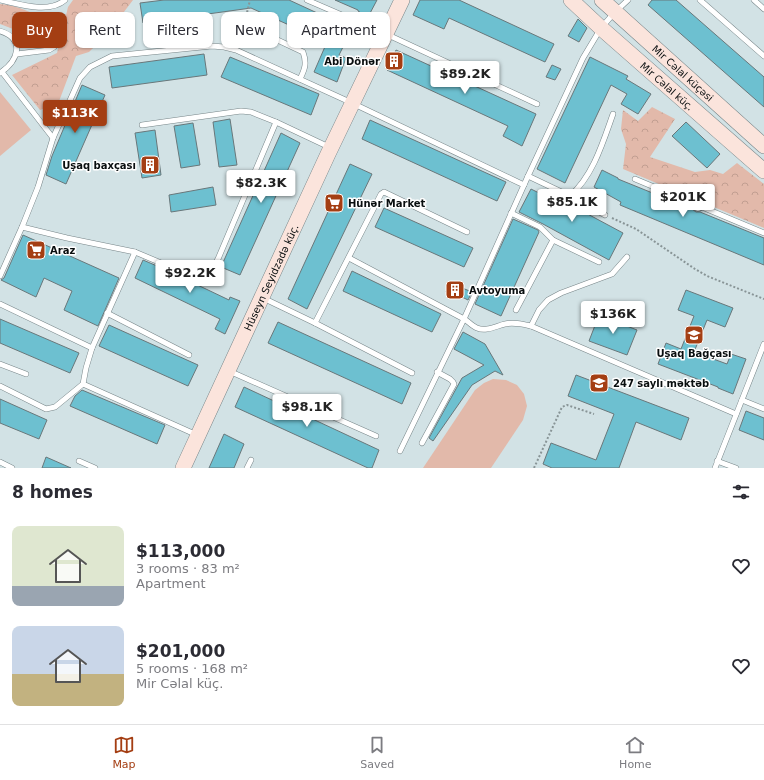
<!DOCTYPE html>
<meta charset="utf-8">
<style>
body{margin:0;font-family:"DejaVu Sans",sans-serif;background:#f7f7f7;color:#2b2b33;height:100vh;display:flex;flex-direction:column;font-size:15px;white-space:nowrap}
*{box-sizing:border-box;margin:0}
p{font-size:13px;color:#7c7c81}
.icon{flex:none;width:22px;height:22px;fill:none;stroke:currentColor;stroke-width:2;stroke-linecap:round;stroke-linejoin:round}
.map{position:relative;height:468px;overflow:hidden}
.sheet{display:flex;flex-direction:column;background:#fff;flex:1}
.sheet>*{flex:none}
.guide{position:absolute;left:12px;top:12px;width:400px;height:36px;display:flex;gap:8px}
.price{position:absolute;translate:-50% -34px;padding:0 9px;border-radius:4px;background:#fff;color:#222;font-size:13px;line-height:26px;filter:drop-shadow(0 1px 2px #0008)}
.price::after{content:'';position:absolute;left:50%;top:24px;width:12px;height:9px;margin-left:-6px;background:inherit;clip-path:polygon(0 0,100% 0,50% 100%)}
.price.current{background:#a43e13;color:#fff}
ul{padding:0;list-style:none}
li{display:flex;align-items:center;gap:12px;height:100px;padding:0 12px}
li span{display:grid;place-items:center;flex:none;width:112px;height:80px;border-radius:8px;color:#555}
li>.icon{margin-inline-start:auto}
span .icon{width:48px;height:48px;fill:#fffc;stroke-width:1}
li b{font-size:17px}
h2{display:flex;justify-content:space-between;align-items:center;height:48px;padding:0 12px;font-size:17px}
.chip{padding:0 14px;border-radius:8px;background:#fff;box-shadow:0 1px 3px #0004;font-size:14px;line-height:36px}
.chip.current{background:#a43e13;color:#fff}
.tabs{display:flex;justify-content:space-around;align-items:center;height:56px;border-top:1px solid #e1e1e2;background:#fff;font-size:11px;color:#7c7c81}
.tabs a{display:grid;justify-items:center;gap:2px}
.tabs .current{color:#a43e13}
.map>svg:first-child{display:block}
.grass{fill:#e2b9aa}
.forest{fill:url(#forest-crowns)}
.building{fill:#6dc0d0;stroke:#69777a}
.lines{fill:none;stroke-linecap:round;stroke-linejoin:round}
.lane-casing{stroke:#778588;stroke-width:6}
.street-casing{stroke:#778588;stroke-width:12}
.secondary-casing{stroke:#778588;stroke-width:16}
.path{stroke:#889496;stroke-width:2;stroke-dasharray:2 2;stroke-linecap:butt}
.lane{stroke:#fff;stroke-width:5}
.street{stroke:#fff;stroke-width:10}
.secondary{stroke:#fbe4dc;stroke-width:15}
.labels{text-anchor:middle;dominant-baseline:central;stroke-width:3;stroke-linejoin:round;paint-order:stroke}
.poi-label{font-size:10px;font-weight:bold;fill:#090e0f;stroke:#fff;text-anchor:start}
.street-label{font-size:10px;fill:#090e0f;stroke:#fff}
</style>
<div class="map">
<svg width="764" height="468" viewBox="0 0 764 468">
<defs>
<pattern id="forest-crowns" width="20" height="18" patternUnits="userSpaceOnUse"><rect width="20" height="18" fill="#e2b9aa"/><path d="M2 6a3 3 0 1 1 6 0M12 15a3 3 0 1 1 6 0" fill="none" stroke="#c19e91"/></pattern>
</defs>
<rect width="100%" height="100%" fill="#d2e2e5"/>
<!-- grass -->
<g class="grass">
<polygon points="0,92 31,130 0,156"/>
<polygon points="493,379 506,380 517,385 524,394 527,406 523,420 491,468 423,468 475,390 484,383"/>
</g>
<!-- forest -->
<g class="forest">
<polygon points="73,0 133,0 108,33 89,52 76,56 58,104 40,110 12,75 57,53 68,7"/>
<path d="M0,4C18,5 37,15 53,23L51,42L26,45L13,29L0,24Z"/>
<polygon points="652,107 675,119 650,157 695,172 710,170 723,174 737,163 764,184 764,228 623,169 626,144 621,129 623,110 638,121"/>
</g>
<!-- building -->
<g class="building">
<polygon points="164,0 289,0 352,29 339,55 346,58 337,82 314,72 327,42 251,8 143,23 140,3"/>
<polygon points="335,0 377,0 368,17 358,11 358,10"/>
<polygon points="420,0 459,0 554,44 545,62 449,18 444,29 413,15"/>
<polygon points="652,0 676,0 764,77 764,107 648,5"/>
<polygon points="578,19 587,28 579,42 568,36"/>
<polygon points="396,50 536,114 522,146 503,136 508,126 387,70"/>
<polygon points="204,54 207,75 112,88 109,67"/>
<polygon points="230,57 319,94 311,115 221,77"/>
<polygon points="590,57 628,76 626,79 651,94 638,114 621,104 627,94 611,85 565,183 537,169"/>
<polygon points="552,65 561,69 555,80 546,77"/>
<polygon points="82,85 105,95 66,184 46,175 52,156"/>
<polygon points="230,119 237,165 219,167 213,122"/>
<polygon points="370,120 506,182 497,201 362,139"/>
<polygon points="686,122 720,154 707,168 672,136"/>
<polygon points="193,123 200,165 181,168 174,126"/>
<polygon points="155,130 161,175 142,178 135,133"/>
<polygon points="281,133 300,143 240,275 221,267"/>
<polygon points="350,164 372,174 307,309 288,299"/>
<polygon points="602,170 618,178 618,179 692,209 696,212 700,212 764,238 764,265 620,205 621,202 594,187"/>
<polygon points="213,187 216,205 171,212 169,195"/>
<polygon points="531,189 553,200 554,196 623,233 609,260 543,224 519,212"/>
<polygon points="384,208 473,248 464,267 375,227"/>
<polygon points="513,219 538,230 539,232 501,316 475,304"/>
<polygon points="23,235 119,278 98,326 64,310 72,291 44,278 36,297 1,280 4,278"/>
<polygon points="143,260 164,269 229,300 230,297 240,301 225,334 215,329 220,319 135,278"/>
<polygon points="352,271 441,314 432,332 343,291"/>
<polygon points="450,283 472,292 468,300 460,296 459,298 446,292"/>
<polygon points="686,290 733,308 725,327 707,320 694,352 727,364 731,354 746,359 733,394 718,388 718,387 658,364 666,343 681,349 694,316 678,310"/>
<polygon points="599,315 637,330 627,355 589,341"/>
<polygon points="0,319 79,353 70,373 0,343"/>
<polygon points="278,322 411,383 402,404 268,343"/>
<polygon points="109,325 198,365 188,386 99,346"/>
<polygon points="463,332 485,344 503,375 495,371 472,385 433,441 429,438 462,378 484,365 454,349"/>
<polygon points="576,375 689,418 681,440 636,422 619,468 552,468 543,464 551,443 596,460 614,414 568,396"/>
<polygon points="244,387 379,450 372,468 368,468 235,407"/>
<polygon points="82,390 165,425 157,444 70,406 75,396"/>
<polygon points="0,399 47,420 39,439 0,423"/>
<polygon points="746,411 764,418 764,440 739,430"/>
<polygon points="224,434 244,444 234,468 209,468"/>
<polygon points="46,457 71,468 42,468"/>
</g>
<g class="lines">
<!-- lane casing -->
<g class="lane-casing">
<g id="lane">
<path d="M0,0C19,4 49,14 65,0"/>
<polyline points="307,0 386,34 537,104"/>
<polyline points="700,0 764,56"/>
<polyline points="754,0 764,9"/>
<path d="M250,27L303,52C307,63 305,69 300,79"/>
<path d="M0,31C26,39 18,61 0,73"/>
<polyline points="17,54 49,50 54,47 59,31"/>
<polyline points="2,72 53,138"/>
<polyline points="142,125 241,111 251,112 276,122"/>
<path d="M528,176L570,196C593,176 603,142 613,114"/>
<polyline points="635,179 764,233"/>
<polyline points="570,196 605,215"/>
<polyline points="511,213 540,227 553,240 599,262"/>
<path d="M22,227L67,238L135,252L192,276C205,276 212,270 218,259L276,122L329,147"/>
<path d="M349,258L464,319C468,321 472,326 477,328C486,332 496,326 505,324C514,322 522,324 531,326L736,414"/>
<polyline points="0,276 22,227 38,187 53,138 80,78 90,67 112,56 212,46 224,47 236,50 352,103 524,185"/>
<polyline points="263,298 315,323 381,194 384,192 467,232"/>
<polyline points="0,304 92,348"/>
<polyline points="516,310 553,240"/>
<polyline points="107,313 189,355"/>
<polyline points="315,323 412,373"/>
<polyline points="531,326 539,310 548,300 561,293 612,274 627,257"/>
<polyline points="0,364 26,374"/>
<polyline points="229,371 376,436"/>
<polyline points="83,384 197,435"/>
<polyline points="0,386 46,409 55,407 83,384 86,368 92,348 135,252"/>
<polyline points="742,400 764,409"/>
<polyline points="422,443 454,384 453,382 450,379 437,372"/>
<polyline points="400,451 464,319 528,176 583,58 601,28 615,12 628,0"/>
<polyline points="79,461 95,468"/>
<polyline points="717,461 736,468"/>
<polyline points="0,462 12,468"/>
<polyline points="247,468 251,460"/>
<polyline points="715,468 764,344"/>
</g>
</g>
<!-- street casing -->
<g class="street-casing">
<polyline id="street" points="698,206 702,191"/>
</g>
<!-- secondary casing -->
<g class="secondary-casing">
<g id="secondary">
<path id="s1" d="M571,0L601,28L764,171"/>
<path id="s2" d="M602,0L764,146"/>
<path id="s3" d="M183,468L328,154L402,0"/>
</g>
</g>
<!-- path -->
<g class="path">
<polyline points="247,20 246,17 250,0"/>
<polyline points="612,218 636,229 695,269 707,276 764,299"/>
<polyline points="534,468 562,407 567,405 594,414"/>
</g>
<!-- lane -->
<use href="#lane" class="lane"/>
<!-- street -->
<use href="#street" class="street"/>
<!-- secondary -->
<use href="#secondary" class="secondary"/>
</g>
<!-- icons -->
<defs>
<g id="building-square" transform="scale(1)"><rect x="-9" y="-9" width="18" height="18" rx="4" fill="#a43e13" stroke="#fff"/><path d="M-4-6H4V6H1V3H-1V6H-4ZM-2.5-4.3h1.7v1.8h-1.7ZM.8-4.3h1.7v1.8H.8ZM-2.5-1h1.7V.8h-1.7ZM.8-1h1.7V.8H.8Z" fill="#fff"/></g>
<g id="supermarket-square" transform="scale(1)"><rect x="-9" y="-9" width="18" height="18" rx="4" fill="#a43e13" stroke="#fff"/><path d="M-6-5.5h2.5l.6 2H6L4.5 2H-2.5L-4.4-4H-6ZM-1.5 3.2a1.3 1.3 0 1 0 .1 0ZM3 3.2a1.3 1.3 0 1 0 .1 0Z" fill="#fff"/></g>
<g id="school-square" transform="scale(1)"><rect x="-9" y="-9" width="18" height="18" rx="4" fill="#a43e13" stroke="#fff"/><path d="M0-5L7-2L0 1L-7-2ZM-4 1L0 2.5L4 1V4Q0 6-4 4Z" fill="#fff"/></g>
</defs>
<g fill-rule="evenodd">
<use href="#building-square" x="394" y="61"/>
<use href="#building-square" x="150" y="165"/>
<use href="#supermarket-square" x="334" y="203"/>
<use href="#supermarket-square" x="36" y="250"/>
<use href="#building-square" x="455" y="290"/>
<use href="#school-square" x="694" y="335"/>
<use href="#school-square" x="599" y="383"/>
</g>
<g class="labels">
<!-- poi labels -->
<g class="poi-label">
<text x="380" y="61" text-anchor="end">Abi Dönər</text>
<text x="136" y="165" text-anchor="end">Uşaq baxçası</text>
<text x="348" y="203">Hünər Market</text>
<text x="50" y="250">Araz</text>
<text x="469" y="290">Avtoyuma</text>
<text x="694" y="353" text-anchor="middle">Uşaq Bağçası</text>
<text x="613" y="383">247 saylı məktəb</text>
</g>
<!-- street labels -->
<g class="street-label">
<text stroke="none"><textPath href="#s2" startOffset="109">Mir Cəlal küçəsi</textPath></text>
<text stroke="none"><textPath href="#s1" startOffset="129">Mir Cəlal küç.</textPath></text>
<text stroke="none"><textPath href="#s3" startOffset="210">Hüseyn Seyidzadə küç.</textPath></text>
</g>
</g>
</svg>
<b class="price" style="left:465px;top:95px">$89.2K</b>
<b class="price current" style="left:75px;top:134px">$113K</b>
<b class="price" style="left:261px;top:204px">$82.3K</b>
<b class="price" style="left:683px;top:218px">$201K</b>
<b class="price" style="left:572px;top:223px">$85.1K</b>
<b class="price" style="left:190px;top:294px">$92.2K</b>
<b class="price" style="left:613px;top:335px">$136K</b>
<b class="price" style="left:307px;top:428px">$98.1K</b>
<div class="guide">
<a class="chip current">Buy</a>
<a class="chip">Rent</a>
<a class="chip">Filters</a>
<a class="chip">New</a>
<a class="chip">Apartment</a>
</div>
</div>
<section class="sheet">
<h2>8 homes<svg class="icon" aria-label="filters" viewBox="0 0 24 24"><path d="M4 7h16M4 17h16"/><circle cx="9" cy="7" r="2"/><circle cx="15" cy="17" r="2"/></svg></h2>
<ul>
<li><span style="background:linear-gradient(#dfe7d0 75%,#9aa5b1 0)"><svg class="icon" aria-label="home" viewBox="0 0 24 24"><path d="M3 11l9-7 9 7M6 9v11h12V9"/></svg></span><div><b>$113,000</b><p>3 rooms · 83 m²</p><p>Apartment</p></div><svg class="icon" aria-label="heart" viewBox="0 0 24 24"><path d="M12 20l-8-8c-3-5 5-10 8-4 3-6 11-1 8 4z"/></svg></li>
<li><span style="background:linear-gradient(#c9d6e8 60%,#c2b280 0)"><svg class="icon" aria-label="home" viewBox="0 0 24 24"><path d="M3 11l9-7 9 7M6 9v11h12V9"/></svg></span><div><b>$201,000</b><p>5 rooms · 168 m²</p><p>Mir Cəlal küç.</p></div><svg class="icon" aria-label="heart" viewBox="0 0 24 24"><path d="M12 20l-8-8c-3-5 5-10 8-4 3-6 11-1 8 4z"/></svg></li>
</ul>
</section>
<nav class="tabs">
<a class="current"><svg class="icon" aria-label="map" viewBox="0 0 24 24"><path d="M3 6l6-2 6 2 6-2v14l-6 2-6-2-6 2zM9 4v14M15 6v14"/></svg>Map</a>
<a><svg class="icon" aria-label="saved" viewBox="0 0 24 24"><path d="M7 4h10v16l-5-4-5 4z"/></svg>Saved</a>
<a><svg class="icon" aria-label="home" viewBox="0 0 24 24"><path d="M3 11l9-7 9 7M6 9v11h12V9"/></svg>Home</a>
</nav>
